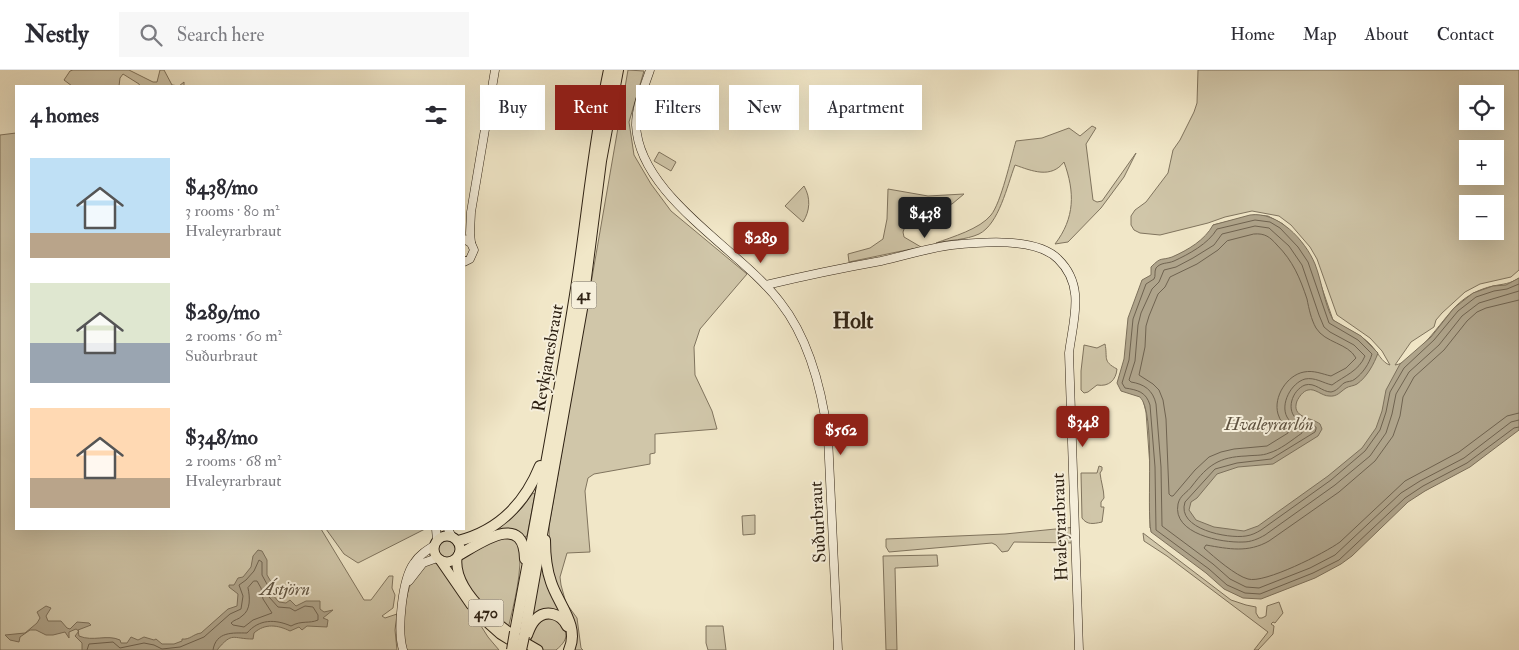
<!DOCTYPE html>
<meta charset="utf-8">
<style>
body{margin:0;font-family:"IM FELL Double Pica",serif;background:#f7f7f7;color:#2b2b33;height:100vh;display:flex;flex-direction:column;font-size:19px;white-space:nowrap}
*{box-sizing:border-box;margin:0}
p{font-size:16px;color:#7c7c81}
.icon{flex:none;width:28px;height:28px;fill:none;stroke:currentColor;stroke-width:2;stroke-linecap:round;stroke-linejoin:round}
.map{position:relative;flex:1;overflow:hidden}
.side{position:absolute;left:15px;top:15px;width:450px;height:445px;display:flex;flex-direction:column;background:#fff;border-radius:0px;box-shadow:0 5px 20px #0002}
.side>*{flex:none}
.banner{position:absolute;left:480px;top:15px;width:475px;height:45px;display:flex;gap:10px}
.controls{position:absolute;left:1459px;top:15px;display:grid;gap:10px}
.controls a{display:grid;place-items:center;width:45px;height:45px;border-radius:0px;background:#fff;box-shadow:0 5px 20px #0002;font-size:25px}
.price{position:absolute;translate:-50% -42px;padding:0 11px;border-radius:5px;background:#8f2418;color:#fff;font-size:16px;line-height:32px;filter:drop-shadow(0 1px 2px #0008)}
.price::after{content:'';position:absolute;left:50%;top:30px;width:15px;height:11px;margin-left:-8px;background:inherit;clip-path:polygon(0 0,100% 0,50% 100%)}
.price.current{background:#222;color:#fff}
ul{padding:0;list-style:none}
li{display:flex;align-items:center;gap:15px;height:125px;padding:0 15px}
li span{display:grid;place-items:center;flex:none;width:140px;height:100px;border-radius:0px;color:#555}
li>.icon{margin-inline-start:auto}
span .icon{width:60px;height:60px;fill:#fffc;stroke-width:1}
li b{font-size:21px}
h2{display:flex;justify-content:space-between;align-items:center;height:60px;padding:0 15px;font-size:21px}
.tag{padding:0 18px;border-radius:0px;background:#fff;box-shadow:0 5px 20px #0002;font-size:18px;line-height:45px}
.tag.current{background:#8f2418;color:#fff}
header{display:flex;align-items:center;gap:30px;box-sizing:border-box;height:70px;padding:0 25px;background:#fff;border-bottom:1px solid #e1e1e2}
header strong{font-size:24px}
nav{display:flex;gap:28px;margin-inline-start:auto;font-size:18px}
.search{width:350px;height:45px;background:#f7f7f7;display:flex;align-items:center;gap:12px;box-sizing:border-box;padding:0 18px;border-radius:0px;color:#7c7c81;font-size:19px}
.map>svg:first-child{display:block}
.green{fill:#d0c6a9;stroke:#80745e;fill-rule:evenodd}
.water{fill:#afa48b;stroke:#7c705b}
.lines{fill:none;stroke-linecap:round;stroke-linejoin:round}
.shore{stroke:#6f6350;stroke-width:1}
.secondary-casing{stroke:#2f2214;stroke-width:9}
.primary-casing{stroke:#2f2214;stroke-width:11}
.highway-casing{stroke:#2f2214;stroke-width:12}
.secondary{stroke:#f6efdb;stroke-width:8}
.primary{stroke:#f1e7c8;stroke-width:9}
.highway{stroke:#f1e7c8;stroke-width:10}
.highway-bridge-casing{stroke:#2f2214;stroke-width:12;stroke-linecap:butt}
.highway-bridge{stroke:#f1e7c8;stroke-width:10}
.labels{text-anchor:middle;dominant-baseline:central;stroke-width:4;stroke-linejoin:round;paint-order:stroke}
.shield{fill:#f6efdb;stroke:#6b6050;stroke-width:1}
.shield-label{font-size:16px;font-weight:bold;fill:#2f2214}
.street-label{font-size:18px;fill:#2f2214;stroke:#f6efdb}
.park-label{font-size:18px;font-style:italic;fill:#5f5341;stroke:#f6efdb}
.district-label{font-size:22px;font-weight:bold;fill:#2f2214;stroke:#f6efdb}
</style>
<header>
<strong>Nestly</strong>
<div class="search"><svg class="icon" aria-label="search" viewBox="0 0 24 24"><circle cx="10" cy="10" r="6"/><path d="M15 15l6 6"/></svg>Search here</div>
<nav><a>Home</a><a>Map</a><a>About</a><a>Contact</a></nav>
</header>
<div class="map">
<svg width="1519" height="580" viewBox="0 0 1519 580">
<rect width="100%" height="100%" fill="#f1e7c8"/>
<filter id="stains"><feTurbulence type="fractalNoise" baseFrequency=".004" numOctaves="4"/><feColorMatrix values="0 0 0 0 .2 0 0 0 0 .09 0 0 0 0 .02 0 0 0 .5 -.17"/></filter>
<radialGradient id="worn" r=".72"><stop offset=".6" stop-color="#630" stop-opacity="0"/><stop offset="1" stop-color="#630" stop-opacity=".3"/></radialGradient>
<!-- green -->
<g class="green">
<polygon points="73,0 129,0 153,12 157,12 160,0 164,0 172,15 179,16 184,12 184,16 140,16 139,14 123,4 120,8 119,16 72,16 64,10 70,1"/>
<polygon points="628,0 644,1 629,52 634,85 651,114 671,141 747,204 700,259 694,277 695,305 712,341 717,359 655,364 655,383 650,384 650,394 594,404 588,408 585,421 590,482 567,483 560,507 561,515 566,533 577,548 581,578 583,580 573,580 550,498 549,456"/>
<path d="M1198,0H1519V200L1511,207L1480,214L1465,222L1442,243L1436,250L1434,257L1411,272L1395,295C1414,293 1442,250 1456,236C1466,226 1479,219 1493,216C1503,214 1510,214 1519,208L1269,520L1150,458V397L1146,342L1143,330L1219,176L1213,155L1254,145L1268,146L1283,154L1302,173L1312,189L1333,250C1345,259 1360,263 1371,275C1377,281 1382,293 1390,295L1382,281L1370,268L1337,245L1317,189L1310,177L1291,155L1279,146L1252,141L1225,147L1208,153L1160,165L1140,163L1134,160L1131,155V146L1135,140L1146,132L1168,103L1173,80L1180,70L1194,42L1197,33ZM1468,24H1495V51H1468ZM1468,79H1495V106H1468ZM1468,134H1495V161H1468Z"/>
<polygon points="656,29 669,37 663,48 650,41"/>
<path d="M1092,56L1096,58L1086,74L1093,130L1097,132L1102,131L1136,83L1124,107L1101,138L1068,172L1055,174C1075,148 1075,122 1064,92C1051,109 1032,101 1015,95C1007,116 999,154 979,164C966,170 949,170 936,173C952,167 980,159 991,145C1001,133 1011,88 1016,71L1042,68L1069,58L1080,66Z"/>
<polygon points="16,63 16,459 321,459 364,530 371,530 389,506 393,506 392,518 395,525 393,538 382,546 385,548 397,544 395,560 397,580 0,580 0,65"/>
<polygon points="659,82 676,92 671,101 654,91"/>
<path d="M804,116C811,128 810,141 803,152L785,136Z"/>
<polygon points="888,119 928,126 964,124 952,134 922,139 916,144 906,154 903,162 904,167 921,177 849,192 848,184 870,178 883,169 887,149"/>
<path d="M1105,274C1108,288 1102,291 1117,299C1116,310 1109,317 1097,315L1088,322L1084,323L1081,320V301L1084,275L1097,278Z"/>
<path d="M1099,396L1102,397V400L1100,403C1101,412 1104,420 1104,428L1101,432V437H1104L1102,452C1093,454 1087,455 1082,448L1081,403H1097Z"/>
<polygon points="533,423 535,424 527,466 525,467 520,464 464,480 462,473 506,452 522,438"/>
<polygon points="755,445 755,464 743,465 742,446"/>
<polygon points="1076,457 1076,473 1014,472 1008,481 1002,482 996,475 992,473 889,482 886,477 886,469 1005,464"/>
<polygon points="326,459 425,459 358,493 344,484"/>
<polygon points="1143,463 1231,530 1246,535 1256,537 1256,543 1259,548 1262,548 1266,546 1267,536 1279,532 1283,543 1275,553 1273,552 1271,554 1274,556 1273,564 1258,580 1254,580 1268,562 1167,486 1144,471"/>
<path d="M510,467L519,474C523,501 514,533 508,559C486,539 468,522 459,494L461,488L489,470Z"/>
<circle cx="447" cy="479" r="10"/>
<polygon points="937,485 938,496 895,498 897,580 886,580 883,486"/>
<polygon points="542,486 565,547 555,542 528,555"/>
<path d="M434,490L441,493L488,567L499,580H406C400,561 404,517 418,501C422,497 429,494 434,490Z"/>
<path d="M553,548C567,559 572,567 556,580H542L530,574C534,558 536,550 553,548Z"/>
<polygon points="706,556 723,556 726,580 708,580 706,573"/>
</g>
<!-- water -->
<g class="water">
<path d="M1250,145C1278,141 1305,170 1315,194C1322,212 1324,233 1333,250L1361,266L1378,283C1374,294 1367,307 1357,314C1354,316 1349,316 1346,318C1340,322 1337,327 1329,326C1322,326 1315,318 1308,320C1303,321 1299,327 1297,331C1291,348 1311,347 1320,354L1322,359L1318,366L1273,394L1238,397L1217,404L1197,428L1191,432L1189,440L1196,450L1214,457L1244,461L1258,456L1328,406L1362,378L1376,358L1382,341L1386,320L1400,294L1431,267L1454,238L1473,223L1493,216L1506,215L1519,208V360L1470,397L1425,421L1408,432L1352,486L1341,494L1315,508L1261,529L1243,528L1224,519L1206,503L1151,462C1146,436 1156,343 1140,327L1121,321L1117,313L1124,289L1128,248L1142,210L1151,205V197C1162,186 1160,191 1172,187C1188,180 1205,170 1213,155Z"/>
<path d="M258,480L262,481L267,490V505L273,515L272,524L279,532L286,533L290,530L296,536L306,531H320V539L324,542L333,540L323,548L328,550L327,557L307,556L302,560L299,557L290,561C278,555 265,553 254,563L253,569C232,569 233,561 217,580H82V573L75,566L79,561L76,559L69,562V568L65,562L53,565H46L36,560H30L20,567L19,572L10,570L5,565L25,563L37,553L40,548L37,542L46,536L51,538L46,546L48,551H61L67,558L70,559L77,552L89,553L91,555L78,560L79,566C93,572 107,564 120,570L121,573H127L131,567L138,570L144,567L154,570L156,569L162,574H174L182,571V569C190,570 193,564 201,563L228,539L237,536L238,524L229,517V515H234L238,508L243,507L251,497L253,486Z"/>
</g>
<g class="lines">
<!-- shore -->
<g class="shore">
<path d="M1254,164C1265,163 1270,167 1277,175C1293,191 1300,208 1307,229C1309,239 1311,249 1316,258C1325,273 1348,273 1356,288L1346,298L1331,306C1322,304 1314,300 1304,302C1287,305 1273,327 1278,344C1280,351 1284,355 1288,360V363L1267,376L1234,379L1221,382L1209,387L1195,400L1173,426H1171L1169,424L1166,349L1163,330L1159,320L1153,314L1139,305L1145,277L1146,256L1149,246L1158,224L1165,217L1170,207L1197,194L1218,180L1227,171Z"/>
<path d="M1519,214L1507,219L1494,221L1476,227L1458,241L1434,270L1404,298L1390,322L1386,342L1380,360L1365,381L1331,410L1261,460C1256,463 1252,465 1246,466C1228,469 1176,459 1185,432L1215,399L1237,393L1271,389L1315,362L1316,359V357C1310,354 1303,354 1298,350C1285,341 1292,320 1305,315C1315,312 1322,322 1331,322C1337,321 1340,316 1344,313C1347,311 1352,312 1355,309C1363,303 1369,294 1372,284L1358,270L1329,253L1308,192L1298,177L1280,158L1270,152L1255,150L1217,159C1208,174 1189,184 1174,191C1167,194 1161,192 1156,198C1154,202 1156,206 1154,209L1146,214L1133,249L1129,290L1122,313L1125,318C1138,320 1146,322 1150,335L1155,397L1156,460L1209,499L1227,515L1245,523L1260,524L1313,503L1339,490L1405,428L1423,416L1467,393L1514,358L1519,357"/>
<path d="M1519,221L1479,233L1462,246L1439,275L1409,302L1396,324L1392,344L1386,363L1370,386L1335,415L1265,465C1258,469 1251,472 1243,472C1222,473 1172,464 1178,434C1180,425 1187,423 1192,416C1208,395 1219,387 1246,386C1254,385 1262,386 1269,383C1280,380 1292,370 1302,363V359C1296,356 1291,354 1287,347C1280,334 1291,313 1305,309C1315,307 1323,313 1332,315C1344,306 1359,301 1365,286L1354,275L1330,262L1324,257L1319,245L1302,195L1289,176L1269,158L1255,156L1222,164L1214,175L1193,188L1176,197L1164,200L1159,212L1152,219L1141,243L1138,255L1135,291L1129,310L1131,312C1144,314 1153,320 1156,334L1161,397L1162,456L1213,494L1230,509L1246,517L1259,518L1310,498L1335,485L1401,423L1420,411L1464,388L1511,352L1519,350"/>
<path d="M1519,230L1486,238L1477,242L1467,251L1444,280L1414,307L1403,327L1400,346L1393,366L1375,391L1339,422L1269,471C1248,483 1229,479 1206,475L1204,478C1214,487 1236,506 1248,509C1264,514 1325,483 1340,472L1405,411L1459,382L1507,346L1519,343"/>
<path d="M254,511H257L261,518L263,529L272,543L253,550L244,557L233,555L231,553C235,549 238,550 242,546C251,540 250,527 248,518Z"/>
<path d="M87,580L89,574L113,572L120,578L144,573L154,575L162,579L180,577L204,567L230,544L241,539L243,526L239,515L246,510L254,501L259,490L262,492V505L268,516L269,527L278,537L290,538L295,541L305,536L313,537L318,545V550C309,554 302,550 291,556C275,549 259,549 247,563C233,563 216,561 213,580"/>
</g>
<!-- secondary casing -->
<g class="secondary-casing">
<g id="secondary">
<path d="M650,0C644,18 636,36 636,55C639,126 740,179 780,232C810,270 822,320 828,367L838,580"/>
<polyline points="464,169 471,173 474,180 470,189 464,192"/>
<polyline points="471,173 470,163 471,142 495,0"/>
<path d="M766,215C804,206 842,198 881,191C904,186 928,178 952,175C981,172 1036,167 1058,189C1086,216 1073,250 1069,283L1079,580"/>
<polyline points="436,459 437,471"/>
<polyline points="448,459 452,467"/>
<polyline points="409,511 423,493 437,488"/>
<path d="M403,580C397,560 402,509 414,493C419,485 427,480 435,475"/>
</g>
</g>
<!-- primary casing -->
<g class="primary-casing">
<g id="primary">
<circle cx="447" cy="479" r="13"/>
<path d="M457,488C453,525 509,565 538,580"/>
<polyline points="440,490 471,535"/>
<polyline points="481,547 500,564 518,575"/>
</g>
</g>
<!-- highway casing -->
<g class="highway-casing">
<g id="highway">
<path d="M545,470C545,484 546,498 551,512C558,534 580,556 569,580"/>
<path d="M458,471C498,461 525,433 540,396"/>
<path d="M459,485C480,473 524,441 525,489"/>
<path d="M515,562C536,450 557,338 575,225C587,150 593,74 609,0"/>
<path d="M527,565C529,560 531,554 535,550C545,539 561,543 567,556"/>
<polyline points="524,566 582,239 601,91 618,0"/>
</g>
</g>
<!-- secondary -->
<use href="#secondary" class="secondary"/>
<!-- primary -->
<use href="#primary" class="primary"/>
<!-- highway -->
<use href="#highway" class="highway"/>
<!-- highway-bridge casing -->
<g class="highway-bridge-casing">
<g id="highway-bridge">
<polyline points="512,580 515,562"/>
<polyline points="521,580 524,566"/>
</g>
</g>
<!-- highway-bridge -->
<use href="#highway-bridge" class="highway-bridge"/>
</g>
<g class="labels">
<!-- shield labels -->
<g class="shield">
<rect x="571.5" y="211.5" width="25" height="27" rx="4"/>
<rect x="468.5" y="529.5" width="35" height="27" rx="4"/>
</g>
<g class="shield-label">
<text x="584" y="225">41</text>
<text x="486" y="543">470</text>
</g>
<!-- street labels -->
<g class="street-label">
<text transform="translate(548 288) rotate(-80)">Reykjanesbraut</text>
<text transform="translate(818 452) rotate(-93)">Suðurbraut</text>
<text transform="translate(1060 457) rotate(-92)">Hvaleyrarbraut</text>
</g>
<!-- park labels -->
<g class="park-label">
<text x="1269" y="354">Hvaleyrarlón</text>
<text x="285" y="519">Ástjörn</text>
</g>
<!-- district labels -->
<g class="district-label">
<text x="853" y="251">Holt</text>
</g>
</g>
<rect width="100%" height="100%" filter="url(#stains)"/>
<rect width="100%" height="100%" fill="url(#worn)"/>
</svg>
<div class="controls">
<a><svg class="icon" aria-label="locate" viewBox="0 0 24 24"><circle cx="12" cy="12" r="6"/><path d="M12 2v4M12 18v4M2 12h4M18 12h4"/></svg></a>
<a>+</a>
<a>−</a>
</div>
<b class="price current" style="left:925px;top:169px">$438</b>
<b class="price" style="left:761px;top:194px">$289</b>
<b class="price" style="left:1083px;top:378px">$348</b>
<b class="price" style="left:841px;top:386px">$562</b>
<div class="banner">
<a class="tag">Buy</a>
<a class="tag current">Rent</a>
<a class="tag">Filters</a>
<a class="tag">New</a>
<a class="tag">Apartment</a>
</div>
<section class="side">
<h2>4 homes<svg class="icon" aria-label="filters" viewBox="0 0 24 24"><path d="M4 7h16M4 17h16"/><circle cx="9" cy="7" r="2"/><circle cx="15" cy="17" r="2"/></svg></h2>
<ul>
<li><span style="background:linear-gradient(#bfe0f5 75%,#b9a48a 0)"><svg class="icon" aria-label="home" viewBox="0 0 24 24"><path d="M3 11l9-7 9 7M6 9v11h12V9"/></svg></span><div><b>$438/mo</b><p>3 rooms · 80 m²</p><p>Hvaleyrarbraut</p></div></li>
<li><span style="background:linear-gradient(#dfe7d0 60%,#9aa5b1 0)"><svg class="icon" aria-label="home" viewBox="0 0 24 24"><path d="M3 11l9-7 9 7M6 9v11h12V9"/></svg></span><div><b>$289/mo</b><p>2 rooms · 60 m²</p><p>Suðurbraut</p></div></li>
<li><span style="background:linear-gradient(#ffd9b3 70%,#b9a48a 0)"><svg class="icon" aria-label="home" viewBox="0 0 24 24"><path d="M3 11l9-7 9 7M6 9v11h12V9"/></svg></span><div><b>$348/mo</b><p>2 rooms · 68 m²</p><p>Hvaleyrarbraut</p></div></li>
</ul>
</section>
</div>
